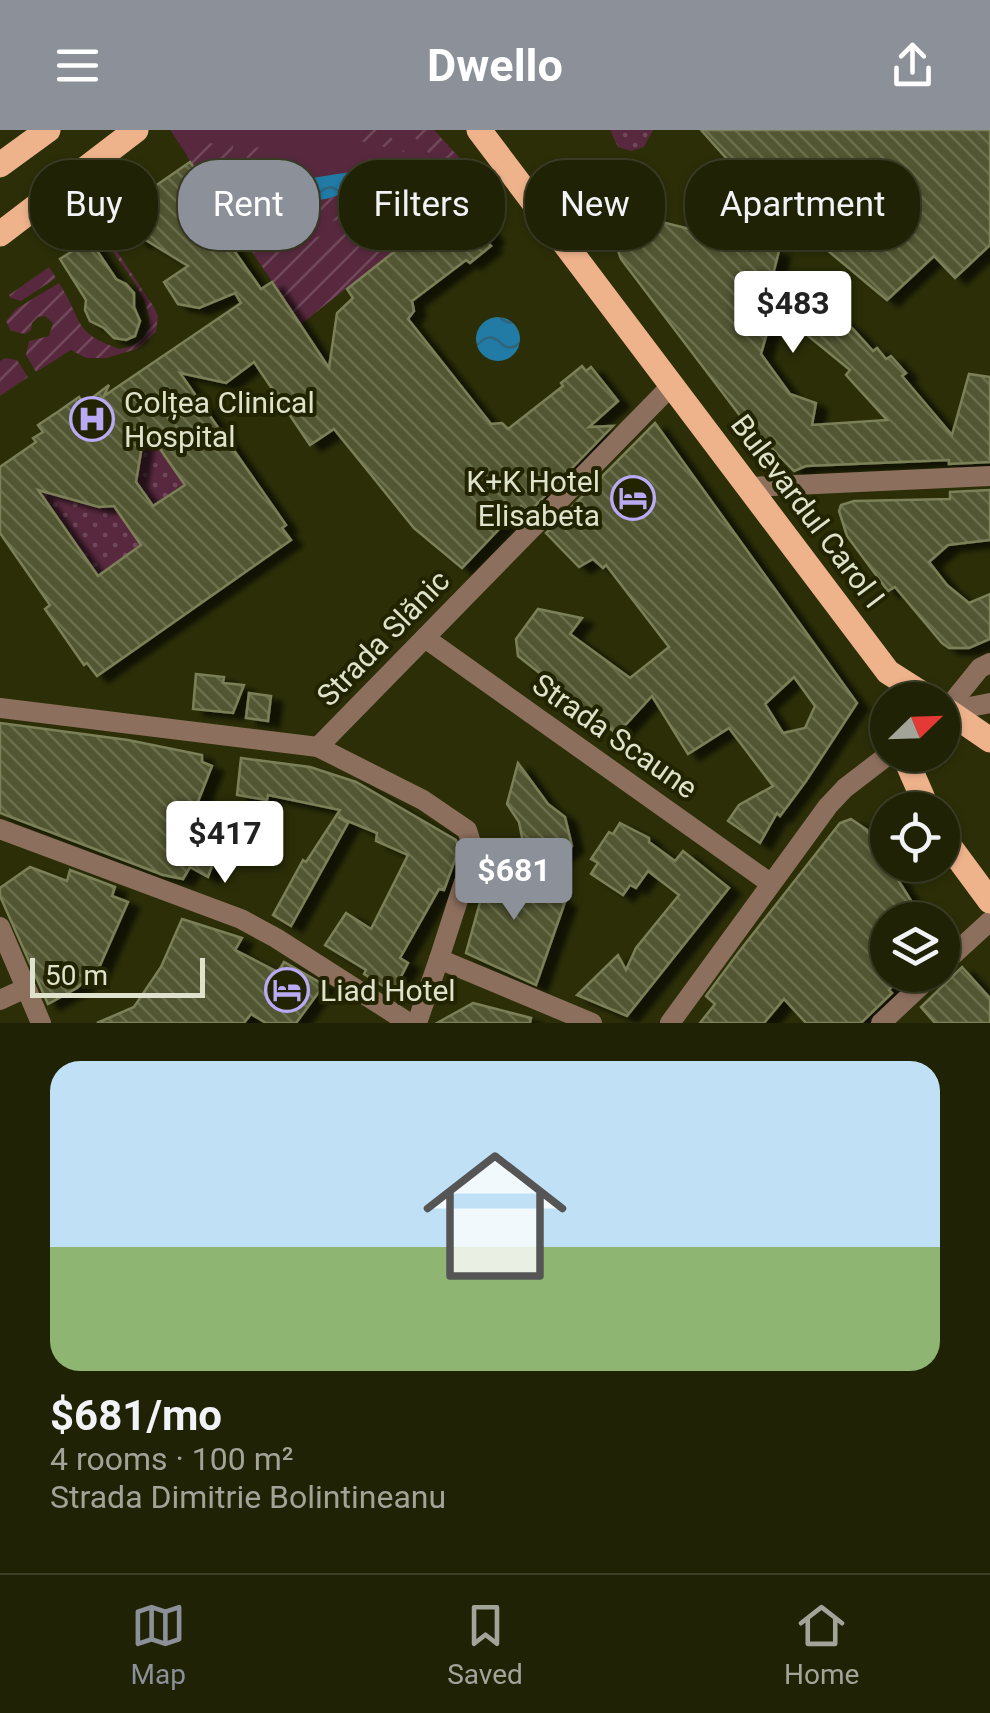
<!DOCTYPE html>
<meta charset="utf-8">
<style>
body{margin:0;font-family:Roboto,sans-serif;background:#2d2f13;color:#f1f3f6;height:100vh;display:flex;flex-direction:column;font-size:38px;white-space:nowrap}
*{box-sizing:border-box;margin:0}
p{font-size:32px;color:#a2a49a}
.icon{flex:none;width:55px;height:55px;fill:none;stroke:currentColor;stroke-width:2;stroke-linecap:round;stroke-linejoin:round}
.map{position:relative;height:893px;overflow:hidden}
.panel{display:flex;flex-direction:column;background:#202205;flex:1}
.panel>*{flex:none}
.guide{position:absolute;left:30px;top:30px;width:930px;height:90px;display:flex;gap:20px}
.needle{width:65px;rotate:67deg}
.fabs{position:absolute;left:870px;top:552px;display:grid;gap:20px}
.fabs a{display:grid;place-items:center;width:90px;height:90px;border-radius:50%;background:#202205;box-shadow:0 2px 8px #0004,0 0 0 2px #3d3f27;font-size:50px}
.scale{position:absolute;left:30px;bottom:25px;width:175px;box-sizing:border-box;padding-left:10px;border:5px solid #dfe2cc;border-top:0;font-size:28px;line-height:35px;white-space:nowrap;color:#dfe2cc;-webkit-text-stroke:8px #222400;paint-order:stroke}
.price{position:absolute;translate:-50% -85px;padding:0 22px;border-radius:10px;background:#fff;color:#222;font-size:32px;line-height:65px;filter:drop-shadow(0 2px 5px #0008)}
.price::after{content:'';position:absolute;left:50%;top:60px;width:30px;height:22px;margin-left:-15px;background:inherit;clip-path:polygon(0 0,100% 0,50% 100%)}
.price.current{background:#8c9099;color:#fff}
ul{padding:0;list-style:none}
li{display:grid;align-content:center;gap:20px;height:530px;padding:0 50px}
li+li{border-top:2px solid #3d3f27}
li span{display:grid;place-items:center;height:310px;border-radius:30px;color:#555}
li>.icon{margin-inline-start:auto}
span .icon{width:180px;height:180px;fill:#fffc;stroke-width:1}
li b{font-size:42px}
.pill{padding:0 35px;border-radius:40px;background:#202205;box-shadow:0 2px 8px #0004,0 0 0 2px #3d3f27;font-size:35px;line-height:90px}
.pill.current{background:#8c9099;color:#fff}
header{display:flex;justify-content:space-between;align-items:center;height:130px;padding:0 50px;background:#8c9099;color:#fff;font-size:45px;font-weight:700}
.menu{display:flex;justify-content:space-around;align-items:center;height:140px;border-top:2px solid #3d3f27;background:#202205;font-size:28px;color:#a2a49a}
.menu a{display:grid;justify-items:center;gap:5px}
.menu .current{color:#8c9099}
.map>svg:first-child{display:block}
.grass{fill:url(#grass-dots)}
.park{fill:#58293e}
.garden{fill:url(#garden-furrows)}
.water{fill:url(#water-waves)}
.building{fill:url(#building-back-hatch);stroke:#7c8058;stroke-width:2.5;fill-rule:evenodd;filter:url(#shadow)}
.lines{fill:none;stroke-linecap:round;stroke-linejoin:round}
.minor{stroke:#8d6f5d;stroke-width:20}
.tertiary{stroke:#8d6f5d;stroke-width:20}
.primary{stroke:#efb38c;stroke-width:25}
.labels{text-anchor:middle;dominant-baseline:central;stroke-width:8;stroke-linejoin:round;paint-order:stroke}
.poi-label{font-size:30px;fill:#dfe2cc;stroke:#222400;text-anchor:start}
.street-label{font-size:30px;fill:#dfe2cc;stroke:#222400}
</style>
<header><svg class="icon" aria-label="menu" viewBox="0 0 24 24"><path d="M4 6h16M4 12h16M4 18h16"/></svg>Dwello<svg class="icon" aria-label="share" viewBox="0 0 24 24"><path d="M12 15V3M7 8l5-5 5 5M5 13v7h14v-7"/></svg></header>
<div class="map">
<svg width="990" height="893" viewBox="0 0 990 893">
<defs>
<pattern id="grass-dots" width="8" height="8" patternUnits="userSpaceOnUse" patternTransform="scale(2.5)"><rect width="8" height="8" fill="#58293e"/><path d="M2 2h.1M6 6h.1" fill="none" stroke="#704859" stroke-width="1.8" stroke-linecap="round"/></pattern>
<pattern id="garden-furrows" width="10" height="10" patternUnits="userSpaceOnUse" patternTransform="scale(2.5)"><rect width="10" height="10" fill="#58293e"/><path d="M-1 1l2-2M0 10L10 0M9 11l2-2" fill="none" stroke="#704859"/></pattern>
<pattern id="water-waves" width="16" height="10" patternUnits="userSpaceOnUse" patternTransform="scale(2.5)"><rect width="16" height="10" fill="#217ba5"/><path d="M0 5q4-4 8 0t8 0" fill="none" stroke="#2f657b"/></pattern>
<pattern id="building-back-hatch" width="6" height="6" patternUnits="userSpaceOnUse" patternTransform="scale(2.5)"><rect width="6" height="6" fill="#535731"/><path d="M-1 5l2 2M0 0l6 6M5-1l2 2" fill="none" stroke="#6b6f4e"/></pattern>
<filter id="shadow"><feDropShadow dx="11" dy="6" stdDeviation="2.5" flood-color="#0009"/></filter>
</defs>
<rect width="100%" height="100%" fill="#2b2e07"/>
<!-- grass -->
<g class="grass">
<polygon points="610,0 653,0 644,17 631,21 618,17"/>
<polygon points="139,288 184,354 153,376 136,352"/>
<polygon points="37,358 99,377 113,374 149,409 88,454 93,439"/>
</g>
<!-- park -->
<polygon class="park" points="170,0 434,0 482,52 301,194"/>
<!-- garden -->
<g class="garden">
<polygon points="352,0 384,0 405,22 356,10"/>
<polygon points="408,0 434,0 463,32 433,28"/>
<path d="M207,13L233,15C227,123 380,143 403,36L448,47L464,65L301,194L187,26Z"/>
<path d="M246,17L269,18C272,82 350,89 367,28L389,33C366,122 245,108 246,17Z"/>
<path d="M104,102L154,177L158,186L156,202L137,219L106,228H86L71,220L36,242L26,225L29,211L49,206L53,193L45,186L38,187L32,193L31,200L25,204L11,201L6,191L16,179L59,153C83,190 72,203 120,219C187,205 120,134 100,105Z"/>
<polygon points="49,137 56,148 21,171 11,168 9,165"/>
<polygon points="5,228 17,230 28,247 0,266 0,231"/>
</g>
<!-- water -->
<g class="water">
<path d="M363,40C346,73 307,80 280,53Z"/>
<circle cx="498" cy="209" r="22"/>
</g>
<!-- building -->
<g class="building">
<polygon points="701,0 990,0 990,115 955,148 934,126 887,170 754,59"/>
<path d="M190,32L225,84L214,92L261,159L272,152L329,238L337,183L353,168L347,159L457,72L460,76L466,72L493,107L487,112L491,116L470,133L466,130L412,171L414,181L408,189L491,294L502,293L508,299L563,256L561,253L582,236L586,241L591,237L618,271L589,297L613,296L528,383L521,376L462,438L414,398L334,299L310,315L254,232L226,253L180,243L286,395L282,398L291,410L97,546L87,533L84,535L45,479L50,475L0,403V337L36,312L33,308L43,302L38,295L59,281L79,267L84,274L109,255L104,266L241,173L235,163L199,178L178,174L164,152L188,136L144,109L139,112L119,81ZM145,297L185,355L153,376L136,352ZM38,360L99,377L114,376L141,415L98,446Z"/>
<path d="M629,84L779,121L771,152L799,165L805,159L814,168L819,164L836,180L833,184L853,199L873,221L877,218L886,229L891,226L906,243L902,246L952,305L969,244L990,247V332L949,334V330L806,336L794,341L741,287L621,129L610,99L614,91ZM774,178L850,240L846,245L887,290L812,295L816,273L790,264L761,224Z"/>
<polygon points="90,110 116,149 126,154 134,163 134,177 140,191 135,206 126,210 114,208 104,198 90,191 85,180 86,170 60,129"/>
<path d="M655,293L857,573L806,651L780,686L777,683L760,713L728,691L739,675L773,656L729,598L688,624L652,566L617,604L518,526L516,509L538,479L582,488L570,504L630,548L669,517L606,435L603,438L593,429L579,437L546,403ZM794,547L815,576L805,598L783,603L765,574Z"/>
<polygon points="990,360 990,410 948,415 929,432 947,455 969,473 990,464 990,509 969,518 949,518 942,513 895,457 888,461 847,406 839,381 841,375 854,371 950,369 950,362"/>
<polygon points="196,544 224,547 223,553 244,555 233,583 193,579"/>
<polygon points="249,563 271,566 268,591 246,588"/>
<polygon points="0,593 128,610 202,625 202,632 212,636 190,692 224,703 208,747 190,737 183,749 163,745 0,683"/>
<polygon points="241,628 310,637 356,652 456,710 459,719 444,760 439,759 400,828 408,833 393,862 364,844 366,840 325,815 346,783 371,799 408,725 376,711 377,703 338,687 348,693 291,796 273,785 303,730 306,732 340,680 268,665 267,670 237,665"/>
<polygon points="518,633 548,674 565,687 572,716 562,725 526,728 519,692 507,674"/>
<polygon points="851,689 867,700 923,790 888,790 888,845 902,845 889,860 892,863 861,893 806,893 784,869 764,893 700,893 715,874 706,866 738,823 840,693"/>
<polygon points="620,693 649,708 649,712 675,731 683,721 729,758 627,886 577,865 618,825 626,840 636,818 679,765 648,741 636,758 630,755 623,765 591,744 598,733 591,729 609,702 613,704"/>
<polygon points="493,725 565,772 536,855 466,823"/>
<polygon points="30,737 67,751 70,740 115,757 112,766 128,772 98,840 77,858 48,874 0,766 0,758"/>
<polygon points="182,789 242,808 235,820 278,842 284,832 324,855 296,893 266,893 251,884 244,893 97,893 134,877 161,837"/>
<polygon points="962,837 990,868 990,893 935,893 921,877"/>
<polygon points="473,873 531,888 530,893 437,893"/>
</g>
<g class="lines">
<!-- minor -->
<g class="minor">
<polyline points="749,357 990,346"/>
<polyline points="425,508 770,753"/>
<polyline points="0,578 318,617 672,255"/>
<polyline points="318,617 423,670 467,700 473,719 471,730 439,829 592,893"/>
<polyline points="0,699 241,789 276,808 409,893"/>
<polyline points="0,797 41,893"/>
<polyline points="942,835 990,791"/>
<polyline points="0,870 26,858"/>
<polyline points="417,893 439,829"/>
<polyline points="881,893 932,845"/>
</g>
<!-- tertiary -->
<g class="tertiary">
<polyline points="949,581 990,573"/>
<polyline points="942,585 980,538 990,533"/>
<polyline points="670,893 828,676 845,658 888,625"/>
</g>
<!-- primary -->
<g class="primary">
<polyline points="479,0 888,542 932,570"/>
<polyline points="0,35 48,0"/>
<polyline points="0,104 136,0"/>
<polyline points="942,577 990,610"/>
<polyline points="904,625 928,680"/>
<polyline points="942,706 990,771"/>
</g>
</g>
<!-- icons -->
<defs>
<g id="hospital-ring" transform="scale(2.25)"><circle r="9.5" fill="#222400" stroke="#baaaf6" stroke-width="1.5"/><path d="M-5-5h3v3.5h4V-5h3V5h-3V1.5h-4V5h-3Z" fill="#baaaf6"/></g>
<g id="hotel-ring" transform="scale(2.25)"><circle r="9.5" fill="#222400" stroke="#baaaf6" stroke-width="1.5"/><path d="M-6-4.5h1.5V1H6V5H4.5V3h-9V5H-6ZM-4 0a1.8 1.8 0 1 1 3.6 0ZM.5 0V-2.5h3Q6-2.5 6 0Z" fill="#baaaf6"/></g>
</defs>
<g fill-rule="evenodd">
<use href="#hospital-ring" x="92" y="289"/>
<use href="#hotel-ring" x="633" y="368"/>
<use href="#hotel-ring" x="287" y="860"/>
</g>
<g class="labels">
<!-- poi labels -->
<g class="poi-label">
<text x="124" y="272">Colțea Clinical<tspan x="124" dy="34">Hospital</tspan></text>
<text x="600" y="351" text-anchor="end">K+K Hotel<tspan x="600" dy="34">Elisabeta</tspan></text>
<text x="320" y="860">Liad Hotel</text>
</g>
<!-- street labels -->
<g class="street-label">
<text transform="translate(808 381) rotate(53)">Bulevardul Carol I</text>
<text transform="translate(383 508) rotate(-46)">Strada Slănic</text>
<text transform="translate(615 606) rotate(35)">Strada Scaune</text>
</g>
</g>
</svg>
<div class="fabs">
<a><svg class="needle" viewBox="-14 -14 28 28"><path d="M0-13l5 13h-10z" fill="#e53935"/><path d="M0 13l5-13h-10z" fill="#a2a49a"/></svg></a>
<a><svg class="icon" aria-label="locate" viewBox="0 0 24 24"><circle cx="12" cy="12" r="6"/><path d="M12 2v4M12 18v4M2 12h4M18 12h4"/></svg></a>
<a><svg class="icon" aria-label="layers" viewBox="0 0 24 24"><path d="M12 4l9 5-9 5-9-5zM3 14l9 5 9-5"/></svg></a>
</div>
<div class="scale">50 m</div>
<b class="price" style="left:793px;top:226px">$483</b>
<b class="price" style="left:225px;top:756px">$417</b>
<b class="price current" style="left:514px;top:793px">$681</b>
<div class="guide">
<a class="pill">Buy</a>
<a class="pill current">Rent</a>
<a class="pill">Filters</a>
<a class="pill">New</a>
<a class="pill">Apartment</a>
</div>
</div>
<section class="panel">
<ul>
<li><span style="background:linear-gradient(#bfe0f5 60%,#8fb573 0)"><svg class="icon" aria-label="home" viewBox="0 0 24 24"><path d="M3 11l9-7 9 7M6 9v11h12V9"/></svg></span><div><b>$681/mo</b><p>4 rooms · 100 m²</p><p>Strada Dimitrie Bolintineanu</p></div></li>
</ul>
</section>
<nav class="menu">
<a class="current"><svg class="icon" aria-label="map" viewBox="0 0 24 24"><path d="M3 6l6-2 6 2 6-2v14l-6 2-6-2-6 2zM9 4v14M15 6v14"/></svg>Map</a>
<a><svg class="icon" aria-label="saved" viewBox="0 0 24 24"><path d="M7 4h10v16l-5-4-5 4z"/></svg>Saved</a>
<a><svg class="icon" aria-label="home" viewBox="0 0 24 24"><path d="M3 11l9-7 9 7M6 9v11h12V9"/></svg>Home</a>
</nav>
